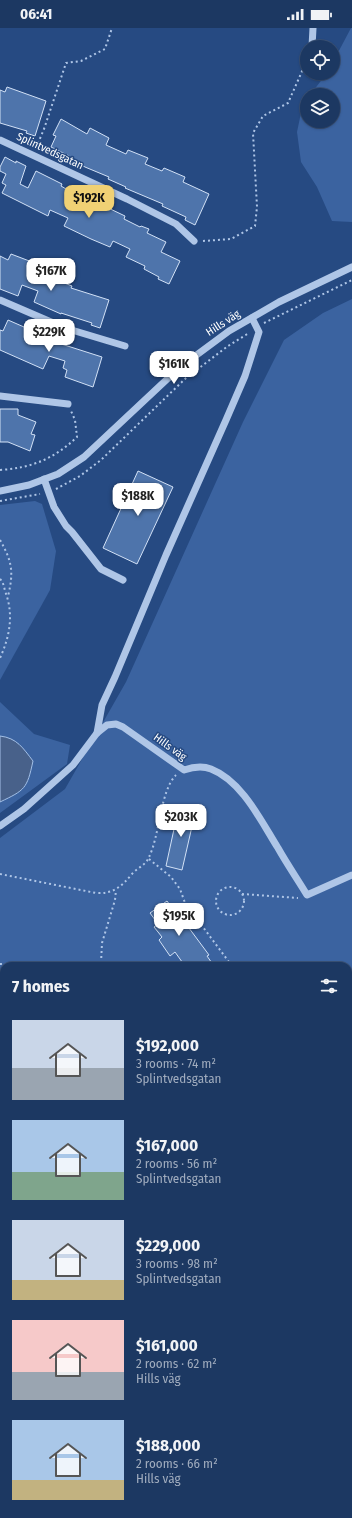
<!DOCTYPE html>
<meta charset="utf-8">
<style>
body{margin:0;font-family:"Fira Sans Condensed",sans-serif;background:#29436b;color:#f1f3f6;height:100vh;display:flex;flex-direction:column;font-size:15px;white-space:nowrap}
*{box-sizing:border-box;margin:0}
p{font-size:13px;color:#a0acbe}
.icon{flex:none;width:22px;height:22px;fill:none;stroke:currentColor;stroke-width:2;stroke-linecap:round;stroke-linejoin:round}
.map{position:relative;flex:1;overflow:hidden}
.sheet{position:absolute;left:0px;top:934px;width:352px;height:556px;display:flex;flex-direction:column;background:#1c3862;border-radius:12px 12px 0 0;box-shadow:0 1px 3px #0004,0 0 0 1px #3a5277}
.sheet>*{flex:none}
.controls{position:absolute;left:300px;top:12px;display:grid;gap:8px}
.controls a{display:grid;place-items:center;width:40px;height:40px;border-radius:50%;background:#1c3862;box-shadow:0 1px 3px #0004,0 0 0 1px #3a5277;font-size:20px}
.price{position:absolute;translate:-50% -34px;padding:0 9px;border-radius:8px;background:#fff;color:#222;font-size:13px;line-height:26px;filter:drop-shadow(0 1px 2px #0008)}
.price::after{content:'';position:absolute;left:50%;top:24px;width:12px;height:9px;margin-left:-6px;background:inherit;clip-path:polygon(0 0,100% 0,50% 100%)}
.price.active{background:#f0d174;color:#111}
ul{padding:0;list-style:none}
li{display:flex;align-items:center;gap:12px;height:100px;padding:0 12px}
li span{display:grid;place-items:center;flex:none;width:112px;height:80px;border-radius:0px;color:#555}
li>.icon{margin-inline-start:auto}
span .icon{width:48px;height:48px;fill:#fffc;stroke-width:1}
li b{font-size:17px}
h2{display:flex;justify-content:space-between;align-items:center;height:48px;padding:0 12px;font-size:17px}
.status{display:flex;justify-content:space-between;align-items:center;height:28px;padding:0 20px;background:#1c3862;direction:ltr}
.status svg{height:11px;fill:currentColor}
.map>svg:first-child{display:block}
.green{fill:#3b63a0;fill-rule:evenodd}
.water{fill:#48618a;stroke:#a3c0e7}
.building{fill:#4e74ab;stroke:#d2e1f6}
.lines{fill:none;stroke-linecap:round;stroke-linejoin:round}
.path{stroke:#afc6e7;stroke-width:2;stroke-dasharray:2 3;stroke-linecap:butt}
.minor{stroke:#afc6e7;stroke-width:7}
.labels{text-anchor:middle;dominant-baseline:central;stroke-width:3;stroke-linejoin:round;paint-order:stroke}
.street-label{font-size:11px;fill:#fff;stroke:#264a82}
</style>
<div class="status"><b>06:41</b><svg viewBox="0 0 49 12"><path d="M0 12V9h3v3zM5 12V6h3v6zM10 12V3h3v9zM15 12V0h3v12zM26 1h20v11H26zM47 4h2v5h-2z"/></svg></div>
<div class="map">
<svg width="352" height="1490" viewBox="0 0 352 1490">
<rect width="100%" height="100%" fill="#264a82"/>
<!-- green -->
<g class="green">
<polygon points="351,0 352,0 352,194 332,193 317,159 301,134 297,104 302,80 307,72 307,93 333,93 333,67 310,67 327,45 333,45 333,34"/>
<path d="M352,271V1490H0V810L65,761L126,654L243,394L284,312L323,285ZM4,938H348V1486H4Z"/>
<polygon points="35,473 42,476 56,523 50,562 0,652 0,477"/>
<polygon points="0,674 34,706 70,717 67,736 0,785"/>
</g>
<!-- water -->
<g class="water">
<path d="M0,708C17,710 23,720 33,733C27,761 25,762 0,774Z"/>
<polygon points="0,1149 4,1155 4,1181 0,1181"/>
</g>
<!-- building -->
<g class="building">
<polygon points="7,59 46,73 35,108 26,105 27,103 0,95 0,62 5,64"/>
<polygon points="61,91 87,106 90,100 109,110 106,117 126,126 128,122 148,130 145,136 162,143 164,140 185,149 183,154 209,166 195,197 185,192 186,189 162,178 163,176 125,160 126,159 108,151 109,149 85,139 69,130 69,128 51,119 56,108 53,107"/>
<polygon points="5,129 16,135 16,133 26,138 20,156 28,160 36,143 62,156 61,158 78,168 79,166 125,188 124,191 140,199 141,198 149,201 147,205 166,214 161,224 180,233 169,256 158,251 159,249 144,241 145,238 126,229 130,221 113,213 110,219 91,211 64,198 68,190 50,182 48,188 2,165 6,157 2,155 6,146 0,143 0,139"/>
<polygon points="11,226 32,234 29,241 72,258 71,260 109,272 100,300 91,297 92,295 61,285 61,286 34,274 38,263 22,257 18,268 0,261 0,228 8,232"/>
<polygon points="8,292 56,313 55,314 102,329 93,359 65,349 67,342 63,340 65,333 49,328 43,341 0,322 0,302 3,303"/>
<polygon points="0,381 18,381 18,387 36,394 31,406 35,407 30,423 8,414 0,414"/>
<polygon points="138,443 173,459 137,536 103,520"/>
<polygon points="179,778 196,781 182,842 166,838"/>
<polygon points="167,873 175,884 178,881 188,895 186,896 209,927 207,928 214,938 185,938 175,924 170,928 159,912 162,909 154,899 158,896 150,885"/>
</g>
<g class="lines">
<!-- path -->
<g class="path">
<polyline points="36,120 44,101 66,35 81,33 105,21 112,0"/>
<polyline points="203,213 231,211 255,198 257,179 253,105 263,88 288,75 307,32"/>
<polyline points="264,295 352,252"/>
<path d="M0,442C31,440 54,431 77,409L75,392L71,383"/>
<polyline points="56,461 80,448 101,432 186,350 228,318 249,305"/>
<polyline points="0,473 40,466"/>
<path d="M0,512C12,533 14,544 8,568"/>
<path d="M0,551C3,554 4,558 5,563C14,586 10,608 0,630"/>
<polyline points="149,831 171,849 180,861 185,875 232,938"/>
<path d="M0,846L96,865C113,866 121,859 132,846C137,840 146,837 149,829C160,807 160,763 176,747"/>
<circle cx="230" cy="873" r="14"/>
<polyline points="242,866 298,870"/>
<polyline points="101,935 102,915 115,872 116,862"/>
<path d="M0,936C11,936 23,938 34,938C58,937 85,930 108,938"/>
<polyline points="348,1117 352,1116"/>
<polyline points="348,1156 352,1163"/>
<polyline points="0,1194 4,1193"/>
<polyline points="0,1329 4,1328"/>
<polyline points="0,1434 4,1434"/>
<polyline points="290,1486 291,1490"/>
<polyline points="28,1490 31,1486"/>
</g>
<!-- minor -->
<g class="minor">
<polyline points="312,19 313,0"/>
<polyline points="0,112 127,171 176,196 194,213"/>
<polyline points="0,272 65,300 125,318"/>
<polyline points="0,368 68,376"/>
<polyline points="44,451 54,479 66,498 72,504 101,541 123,552"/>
<polyline points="0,463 29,457 58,446 84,429 179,340 229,303 279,274 352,239"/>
<polyline points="97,705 102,677 115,649 166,527 226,392 245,348 259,304 252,290"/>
<path d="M0,798L24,781L73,737L97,705L107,697L116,696L123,699L184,742C193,739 203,738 211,741C242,753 261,793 278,820C287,836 298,852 307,867L352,847"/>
</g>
</g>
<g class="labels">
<!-- street labels -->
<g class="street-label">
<text transform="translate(50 123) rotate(25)">Splintvedsgatan</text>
<text transform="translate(223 295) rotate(-33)">Hills väg</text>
<text transform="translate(170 719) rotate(36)">Hills väg</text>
</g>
</g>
</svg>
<div class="controls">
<a><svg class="icon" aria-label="locate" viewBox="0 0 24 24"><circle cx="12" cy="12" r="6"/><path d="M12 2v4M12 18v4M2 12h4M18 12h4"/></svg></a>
<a><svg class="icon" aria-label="layers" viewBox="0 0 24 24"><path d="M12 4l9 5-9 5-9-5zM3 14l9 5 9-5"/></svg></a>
</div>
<b class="price active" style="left:89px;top:191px">$192K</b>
<b class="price" style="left:51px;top:264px">$167K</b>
<b class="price" style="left:49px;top:325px">$229K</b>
<b class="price" style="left:174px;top:357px">$161K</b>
<b class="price" style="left:138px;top:489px">$188K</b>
<b class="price" style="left:181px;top:810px">$203K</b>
<b class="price" style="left:179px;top:909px">$195K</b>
<section class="sheet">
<h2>7 homes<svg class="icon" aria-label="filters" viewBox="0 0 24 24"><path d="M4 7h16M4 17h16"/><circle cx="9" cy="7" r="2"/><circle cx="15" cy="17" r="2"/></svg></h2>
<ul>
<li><span style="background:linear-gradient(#c9d6e8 60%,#9aa5b1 0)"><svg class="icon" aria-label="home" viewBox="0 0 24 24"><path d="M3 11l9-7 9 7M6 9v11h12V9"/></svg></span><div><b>$192,000</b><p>3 rooms · 74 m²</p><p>Splintvedsgatan</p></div></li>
<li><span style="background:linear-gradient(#a9c7e8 65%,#7fa58c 0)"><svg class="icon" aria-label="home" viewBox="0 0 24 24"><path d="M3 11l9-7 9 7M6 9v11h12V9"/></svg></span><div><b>$167,000</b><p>2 rooms · 56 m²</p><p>Splintvedsgatan</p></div></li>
<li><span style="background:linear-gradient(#c9d6e8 75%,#c2b280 0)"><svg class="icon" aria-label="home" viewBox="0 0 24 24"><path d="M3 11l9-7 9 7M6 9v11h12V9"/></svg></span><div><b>$229,000</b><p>3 rooms · 98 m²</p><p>Splintvedsgatan</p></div></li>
<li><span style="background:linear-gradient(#f6c9c9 65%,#9aa5b1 0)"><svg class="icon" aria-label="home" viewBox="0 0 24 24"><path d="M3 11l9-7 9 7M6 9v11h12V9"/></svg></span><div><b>$161,000</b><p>2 rooms · 62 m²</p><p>Hills väg</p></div></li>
<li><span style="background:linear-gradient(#a9c7e8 75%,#c2b280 0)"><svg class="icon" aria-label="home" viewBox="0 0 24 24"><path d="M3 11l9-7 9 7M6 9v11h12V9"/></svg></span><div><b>$188,000</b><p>2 rooms · 66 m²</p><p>Hills väg</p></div></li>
</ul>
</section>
</div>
